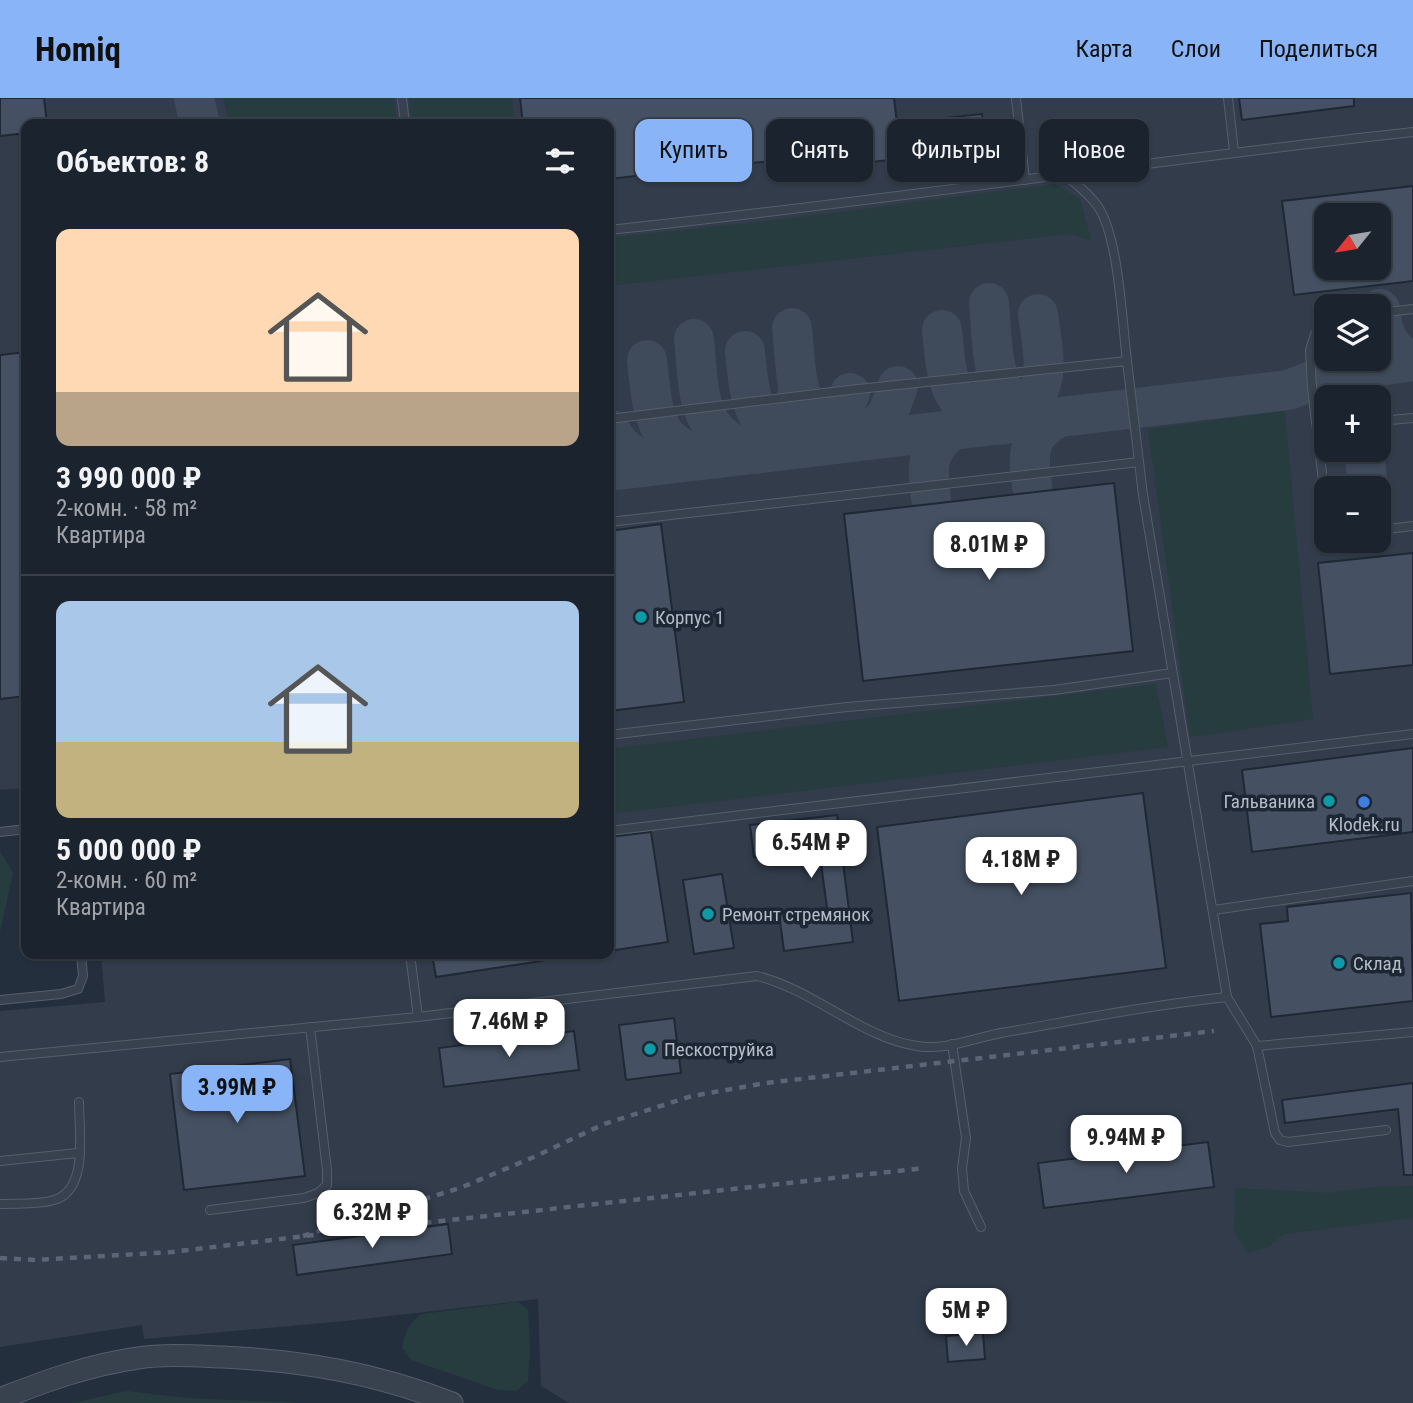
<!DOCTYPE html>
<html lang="ru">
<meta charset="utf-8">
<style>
body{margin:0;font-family:"Roboto Condensed",sans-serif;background:#242b36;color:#f1f3f6;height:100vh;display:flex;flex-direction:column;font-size:26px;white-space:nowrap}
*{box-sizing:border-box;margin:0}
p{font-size:23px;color:#a0a4aa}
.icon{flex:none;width:38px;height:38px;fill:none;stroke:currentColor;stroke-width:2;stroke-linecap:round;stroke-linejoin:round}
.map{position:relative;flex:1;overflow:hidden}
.details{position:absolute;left:21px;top:21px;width:593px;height:840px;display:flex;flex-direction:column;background:#1b232e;border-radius:14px;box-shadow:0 2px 5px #0004,0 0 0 2px #39404a}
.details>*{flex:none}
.hud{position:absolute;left:635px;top:21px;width:665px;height:63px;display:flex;gap:14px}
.needle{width:46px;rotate:240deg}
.controls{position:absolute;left:1314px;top:105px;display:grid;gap:14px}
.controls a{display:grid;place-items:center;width:77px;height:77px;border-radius:14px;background:#1b232e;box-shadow:0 2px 5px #0004,0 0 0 2px #39404a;font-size:35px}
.price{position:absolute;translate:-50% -60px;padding:0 16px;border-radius:14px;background:#fff;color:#222;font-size:23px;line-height:46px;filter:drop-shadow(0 2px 4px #0008)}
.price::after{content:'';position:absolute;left:50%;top:42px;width:21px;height:16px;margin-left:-10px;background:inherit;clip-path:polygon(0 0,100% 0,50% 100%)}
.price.on{background:#8ab4f8;color:#111}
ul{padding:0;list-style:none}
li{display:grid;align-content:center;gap:14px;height:371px;padding:0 35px}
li+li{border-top:2px solid #39404a}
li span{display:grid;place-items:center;height:217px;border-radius:14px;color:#555}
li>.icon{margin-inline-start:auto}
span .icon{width:126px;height:126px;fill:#fffc;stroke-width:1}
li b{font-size:30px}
h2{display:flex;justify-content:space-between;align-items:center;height:84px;padding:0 35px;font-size:30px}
.chip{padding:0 24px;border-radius:14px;background:#1b232e;box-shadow:0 2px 5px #0004,0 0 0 2px #39404a;font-size:24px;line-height:63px}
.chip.on{background:#8ab4f8;color:#111}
header{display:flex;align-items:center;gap:42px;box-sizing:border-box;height:98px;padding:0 35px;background:#8ab4f8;color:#111}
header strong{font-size:33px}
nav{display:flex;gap:38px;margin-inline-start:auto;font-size:24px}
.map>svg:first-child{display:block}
.airport{fill:#323c4b;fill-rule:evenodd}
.green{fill:#263c3f}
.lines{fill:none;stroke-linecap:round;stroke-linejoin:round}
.taxiway{stroke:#3f4a5a;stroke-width:40}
.building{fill:#455162;stroke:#1f2835;stroke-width:2;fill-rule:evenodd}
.service-casing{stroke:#565f6c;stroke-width:10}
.tertiary-casing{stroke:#565f6c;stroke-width:23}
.service{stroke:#38414e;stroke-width:8}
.tertiary{stroke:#38414e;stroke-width:21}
.rail{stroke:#5a6575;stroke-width:4.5;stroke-dasharray:7 7;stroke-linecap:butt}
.culture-dot{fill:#0f9aa8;stroke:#1d2633;stroke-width:2.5}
.shop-dot{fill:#3f7fe0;stroke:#1d2633;stroke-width:2.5}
.labels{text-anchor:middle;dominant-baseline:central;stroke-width:7;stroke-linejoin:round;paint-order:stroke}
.poi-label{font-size:19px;fill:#b4bcc9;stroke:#1d2633;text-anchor:start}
</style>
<header>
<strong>Homiq</strong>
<nav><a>Карта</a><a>Слои</a><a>Поделиться</a></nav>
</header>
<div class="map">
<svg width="1413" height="1305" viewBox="0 0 1413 1305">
<rect width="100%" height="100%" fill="#242f3e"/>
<!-- airport -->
<path class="airport" d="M0,0H1413V1305H569L541,1288L538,1201L345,1223L144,1241L142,1227L0,1249V913L105,904L101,856H609V26H26V690L0,692ZM1326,117H1379V170H1326ZM1326,208H1379V261H1326ZM1326,299H1379V352H1326ZM1326,390H1379V443H1326Z"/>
<!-- green -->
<g class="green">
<polygon points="223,0 394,0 397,26 230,26"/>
<polygon points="409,0 512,0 515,26 412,26"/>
<polygon points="1055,86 1080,101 1091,142 1069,136 609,188 609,140 802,119"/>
<polygon points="1285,313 1313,621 1190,639 1148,331"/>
<polygon points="1156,586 1168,649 609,716 609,651"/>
<polygon points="0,753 13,775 0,834"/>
<polygon points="1413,1088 1413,1120 1284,1136 1267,1150 1247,1155 1234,1133 1235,1090 1330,1095 1374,1089"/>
<path d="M518,1204L528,1212L530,1251L528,1283L517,1293L498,1292L411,1262L402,1249C405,1233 409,1226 421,1216Z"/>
<polygon points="126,1293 188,1300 306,1305 73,1305"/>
</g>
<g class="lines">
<!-- taxiway -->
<g class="taxiway">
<polyline points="194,0 200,26"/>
<path d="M989,205C992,233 990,269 1005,294"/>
<path d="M1380,211C1382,234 1389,255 1413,262"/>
<path d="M792,230C798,288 792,324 857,342L887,318L898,288"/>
<path d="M942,232C947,283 947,312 1002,327C1055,296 1045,269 1038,216"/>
<path d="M694,241C700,296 694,336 756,356C786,338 796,324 798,289"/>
<path d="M745,253C750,303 751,334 807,349C831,333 839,322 850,295"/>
<path d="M647,262C653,315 652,350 713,360"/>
<path d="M609,331C621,353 640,365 665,366"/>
<polyline points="1364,352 1368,390"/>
<polyline points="609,373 1288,292 1333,275 1413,263"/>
<path d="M1032,388C1028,356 1026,338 1057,320"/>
<path d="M931,400C930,386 926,370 932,356C949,318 991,327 996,271"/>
</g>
</g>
<!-- building -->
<g class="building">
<polygon points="0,0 44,0 47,26 26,26 26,35 0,38"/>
<polygon points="520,0 894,0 897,25 982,16 986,51 854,66 852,54 609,81 609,26 523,26"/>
<polygon points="1239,0 1354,0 1354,8 1242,22"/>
<path d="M1413,88V183L1294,197L1282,103ZM1326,117H1379V170H1326Z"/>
<polygon points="26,254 26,598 0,601 0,257"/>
<polygon points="1114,385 1133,553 863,583 844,416"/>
<polygon points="661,426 684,604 609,613 609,433"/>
<polygon points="1413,455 1413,567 1330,576 1318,465"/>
<polygon points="1413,650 1413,734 1252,754 1242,672"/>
<polygon points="1143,695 1166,870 899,903 877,729"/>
<polygon points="837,717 853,844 784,853 779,816 827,810 819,750 754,759 750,727"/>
<polygon points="651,734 668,844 609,853 609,739"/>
<polygon points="722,776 734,850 694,856 683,782"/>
<polygon points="1411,795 1413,903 1271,919 1260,826 1288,823 1287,809"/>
<polygon points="432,856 542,856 542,863 436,879"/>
<polygon points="674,920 681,975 626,982 619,927"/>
<polygon points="574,933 579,972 444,989 439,950"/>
<polygon points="290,961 305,1078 184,1092 170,976"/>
<polygon points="1413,985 1413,1077 1404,1077 1398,1011 1285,1025 1282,1002"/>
<polygon points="1208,1044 1214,1089 1044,1110 1038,1065"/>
<polygon points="448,1126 452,1156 297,1177 293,1147"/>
<polygon points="983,1235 985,1261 948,1264 946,1238"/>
</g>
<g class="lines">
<!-- service casing -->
<g class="service-casing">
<g id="service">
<polyline points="402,0 405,26"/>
<polyline points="1016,0 1025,82"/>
<polyline points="1228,0 1234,53"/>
<path d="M1064,76C1076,86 1090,96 1099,110C1119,143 1122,223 1127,263"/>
<path d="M609,132C878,104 1145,63 1413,34"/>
<polyline points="1379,215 1413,211"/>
<polyline points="1326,226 1315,236 1310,252 1312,290 1326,409"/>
<polyline points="609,321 849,292 1127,263 1143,397 1227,899 1257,948 1413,934"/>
<polyline points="1379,323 1413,320"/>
<polyline points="609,424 1139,364"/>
<polyline points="1379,432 1413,428"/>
<polyline points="609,637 847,609 1054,592 1172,575"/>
<polyline points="609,733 1413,636"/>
<polyline points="0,734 26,731"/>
<polyline points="1214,812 1413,783"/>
<path d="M410,856L418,919L757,878C812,891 862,940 917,948C944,953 974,940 1001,935C1076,922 1151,907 1227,899"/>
<polyline points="0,902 61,896 78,891 83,878 81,856"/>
<polyline points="952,946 966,1040 962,1070 964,1093 981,1129"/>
<polyline points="1257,948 1275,1035 1280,1042 1288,1044 1386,1032"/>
<polyline points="0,959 418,919"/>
<polyline points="0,1063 78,1055"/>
<path d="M0,1106C17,1105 38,1107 54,1102C89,1092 79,1033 79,1004"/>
<polyline points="210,1112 304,1100 318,1095 327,1087 327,1072 310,929"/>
</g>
</g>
<!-- tertiary casing -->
<g class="tertiary-casing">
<path id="tertiary" d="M0,1301C45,1283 89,1267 138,1260C166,1256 194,1258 223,1259C305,1263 375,1275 452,1305"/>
</g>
<!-- service -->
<use href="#service" class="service"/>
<!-- tertiary -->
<use href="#tertiary" class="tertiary"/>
<!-- rail -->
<g class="rail">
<polyline points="341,1134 925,1070"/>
<polyline points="303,1138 460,1090 534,1059 604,1026 692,998 766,985 1214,933"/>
<polyline points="0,1160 35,1162 172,1154 314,1137"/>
</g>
</g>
<!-- markers -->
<g class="culture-dot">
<circle cx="641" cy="519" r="7"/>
<circle cx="1329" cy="703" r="7"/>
<circle cx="708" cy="816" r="7"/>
<circle cx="1339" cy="865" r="7"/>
<circle cx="650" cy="951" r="7"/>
</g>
<circle class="shop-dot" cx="1364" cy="704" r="7"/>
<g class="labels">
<!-- poi labels -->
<g class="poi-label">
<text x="655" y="519">Корпус 1</text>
<text x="1315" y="703" text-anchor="end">Гальваника</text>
<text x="1364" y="726" text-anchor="middle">Klodek.ru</text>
<text x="722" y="816">Ремонт стремянок</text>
<text x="1353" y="865">Склад</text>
<text x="664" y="951">Пескоструйка</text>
</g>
</g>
</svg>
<div class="controls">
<a><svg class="needle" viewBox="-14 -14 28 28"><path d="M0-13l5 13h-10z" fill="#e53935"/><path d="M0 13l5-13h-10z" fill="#a0a4aa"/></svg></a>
<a><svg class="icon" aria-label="layers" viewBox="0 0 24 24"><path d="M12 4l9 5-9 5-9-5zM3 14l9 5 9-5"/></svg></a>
<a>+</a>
<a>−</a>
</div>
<b class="price" style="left:989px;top:484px">8.01M ₽</b>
<b class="price" style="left:811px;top:782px">6.54M ₽</b>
<b class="price" style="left:1021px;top:799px">4.18M ₽</b>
<b class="price" style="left:509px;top:961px">7.46M ₽</b>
<b class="price on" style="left:237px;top:1027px">3.99M ₽</b>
<b class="price" style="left:1126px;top:1077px">9.94M ₽</b>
<b class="price" style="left:372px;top:1152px">6.32M ₽</b>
<b class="price" style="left:966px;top:1250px">5M ₽</b>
<div class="hud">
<a class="chip on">Купить</a>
<a class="chip">Снять</a>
<a class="chip">Фильтры</a>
<a class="chip">Новое</a>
</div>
<section class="details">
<h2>Объектов: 8<svg class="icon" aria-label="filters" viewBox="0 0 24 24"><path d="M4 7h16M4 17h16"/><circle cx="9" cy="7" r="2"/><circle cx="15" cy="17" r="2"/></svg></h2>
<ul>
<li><span style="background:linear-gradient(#ffd9b3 75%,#b9a48a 0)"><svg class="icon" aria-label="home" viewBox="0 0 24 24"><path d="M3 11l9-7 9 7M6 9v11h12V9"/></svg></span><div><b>3 990 000 ₽</b><p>2-комн. · 58 m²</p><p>Квартира</p></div></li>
<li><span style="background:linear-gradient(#a9c7e8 65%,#c2b280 0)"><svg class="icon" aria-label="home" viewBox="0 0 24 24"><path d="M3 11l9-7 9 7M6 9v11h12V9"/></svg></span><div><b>5 000 000 ₽</b><p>2-комн. · 60 m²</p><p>Квартира</p></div></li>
</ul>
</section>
</div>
